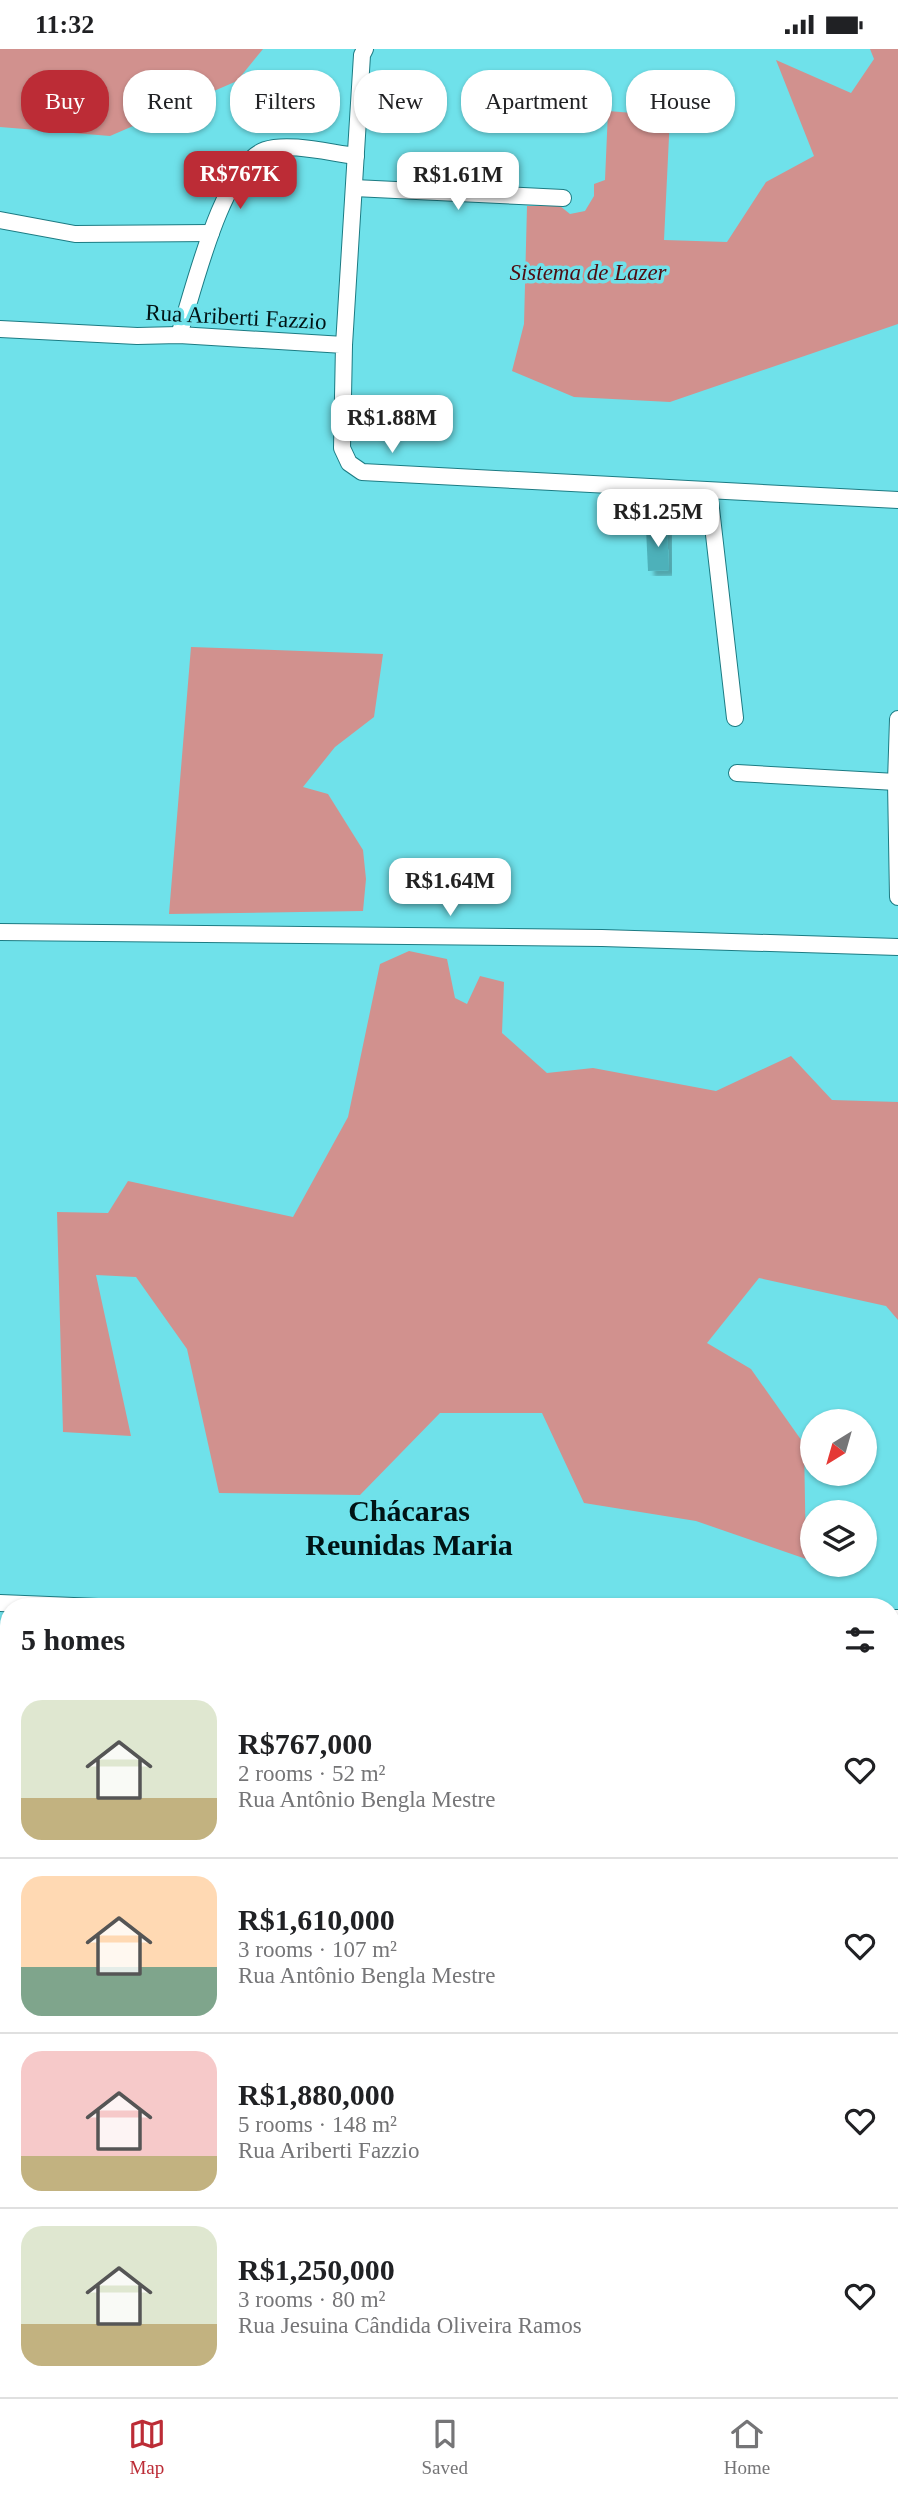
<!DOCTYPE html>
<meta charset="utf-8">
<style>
body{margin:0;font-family:"Times New Roman",serif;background:#f6f6f6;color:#202124;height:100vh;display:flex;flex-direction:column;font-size:26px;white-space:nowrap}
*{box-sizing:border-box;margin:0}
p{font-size:23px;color:#757577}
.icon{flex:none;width:38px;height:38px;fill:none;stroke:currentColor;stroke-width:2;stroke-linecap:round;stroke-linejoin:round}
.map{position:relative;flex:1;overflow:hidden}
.side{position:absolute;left:0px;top:1549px;width:900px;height:800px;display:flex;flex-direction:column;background:#fff;border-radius:28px 28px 0 0;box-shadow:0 2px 5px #0004}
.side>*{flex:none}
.hud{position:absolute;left:21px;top:21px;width:858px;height:63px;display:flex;gap:14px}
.needle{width:46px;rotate:217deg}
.controls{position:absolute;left:800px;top:1360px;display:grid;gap:14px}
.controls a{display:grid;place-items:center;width:77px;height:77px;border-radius:50%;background:#fff;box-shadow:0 2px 5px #0004;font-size:35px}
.price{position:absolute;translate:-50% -60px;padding:0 16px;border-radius:14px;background:#fff;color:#222;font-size:23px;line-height:46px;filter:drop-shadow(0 2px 4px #0008)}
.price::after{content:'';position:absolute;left:50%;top:42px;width:21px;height:16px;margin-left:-10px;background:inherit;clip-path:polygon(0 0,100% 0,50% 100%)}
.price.selected{background:#bc2c36;color:#fff}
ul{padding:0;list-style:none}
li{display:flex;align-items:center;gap:21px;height:175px;padding:0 21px}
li+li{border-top:2px solid #e0e0e0}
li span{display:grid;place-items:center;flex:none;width:196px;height:140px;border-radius:21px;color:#555}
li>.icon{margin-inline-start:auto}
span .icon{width:84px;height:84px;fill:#fffc;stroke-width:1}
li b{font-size:30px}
h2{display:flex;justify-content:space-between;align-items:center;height:84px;padding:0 21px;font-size:30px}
.pill{padding:0 24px;border-radius:28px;background:#fff;box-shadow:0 2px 5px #0004;font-size:24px;line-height:63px}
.pill.selected{background:#bc2c36;color:#fff}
.status{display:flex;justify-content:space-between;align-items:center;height:49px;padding:0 35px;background:#fff;direction:ltr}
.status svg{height:19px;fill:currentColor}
.tabs{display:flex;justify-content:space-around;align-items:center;height:98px;border-top:2px solid #e0e0e0;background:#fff;font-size:19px;color:#757577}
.tabs a{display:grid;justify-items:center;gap:4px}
.tabs .selected{color:#bc2c36}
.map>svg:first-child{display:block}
.built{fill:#52d4df}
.green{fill:#d1918e}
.building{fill:#4eb1ba;filter:url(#shadow)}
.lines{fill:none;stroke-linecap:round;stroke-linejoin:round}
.minor-casing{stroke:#1c7b83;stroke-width:18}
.minor{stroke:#fff;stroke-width:16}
.labels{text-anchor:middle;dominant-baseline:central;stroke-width:7;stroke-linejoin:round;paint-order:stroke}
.park-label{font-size:23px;font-style:italic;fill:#4f0c11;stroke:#6fe1ea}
.street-label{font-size:23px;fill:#001315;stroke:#6fe1ea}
.district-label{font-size:30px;font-weight:bold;fill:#001315;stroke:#6fe1ea}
</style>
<div class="status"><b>11:32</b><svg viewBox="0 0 49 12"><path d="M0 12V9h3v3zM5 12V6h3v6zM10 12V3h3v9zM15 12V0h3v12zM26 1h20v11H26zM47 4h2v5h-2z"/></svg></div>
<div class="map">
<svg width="898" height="2348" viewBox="0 0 898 2348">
<defs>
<filter id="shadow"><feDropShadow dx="6" dy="6" stdDeviation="2" flood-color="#0004"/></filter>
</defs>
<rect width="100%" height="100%" fill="#6fe1ea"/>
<!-- built -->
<polygon class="built" points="0,1767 9,1773 9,1834 0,1842"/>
<!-- green -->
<g class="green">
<polygon points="0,0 263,0 237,32 110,87 0,78"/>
<polygon points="870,0 898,0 898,275 670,353 574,348 512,322 524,275 527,157 560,157 570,165 585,162 594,147 594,135 605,131 608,62 670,67 664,191 727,193 766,133 814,107 776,11 851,44 874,10"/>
<polygon points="191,598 383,605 374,668 335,698 303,738 328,745 363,801 366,830 363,862 169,865"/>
<polygon points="409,902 447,910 455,949 467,955 480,927 504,933 502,984 547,1024 593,1019 716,1042 791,1007 832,1051 898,1053 898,1271 886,1257 759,1229 707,1294 751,1320 804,1395 806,1510 696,1472 584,1454 542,1364 440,1364 360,1446 219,1444 187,1300 136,1228 96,1226 131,1387 63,1383 57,1163 108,1164 128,1132 293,1168 348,1068 380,915"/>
<polygon points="891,2288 898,2294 898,2348 553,2348 543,2340 891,2340"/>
<polygon points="444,2340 529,2340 518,2348 448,2348"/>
</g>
<!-- building -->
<polygon class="building" points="667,478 669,521 648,522 646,479"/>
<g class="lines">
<!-- minor casing -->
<g class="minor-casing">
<g id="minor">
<polyline points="354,139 563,149"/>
<polyline points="0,171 75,185 211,184"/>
<polyline points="0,280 137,287 179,286 344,296 342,399 349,414 362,423 898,451"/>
<path d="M179,286C193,244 222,116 265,101C289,93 330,104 356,107"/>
<polyline points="344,296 362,6 365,0"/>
<polyline points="709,442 735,669"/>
<polyline points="898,670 896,733 898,848"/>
<polyline points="737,724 896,733"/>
<polyline points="0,883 602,889 898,898"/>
<polyline points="0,1554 98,1558"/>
<polyline points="891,1569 898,1569"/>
<polyline points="0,1662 9,1662"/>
<polyline points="891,1702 898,1702"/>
<polyline points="0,1751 9,1757"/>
<polyline points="891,1972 898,1977"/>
<polyline points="891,2179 898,2184"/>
<polyline points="0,2209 9,2215"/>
<polyline points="140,2340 153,2347 166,2340"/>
<polyline points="340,2340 344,2348"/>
<polyline points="83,2348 91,2340"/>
</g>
</g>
<!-- minor -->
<use href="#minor" class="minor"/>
</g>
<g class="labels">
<!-- park labels -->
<g class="park-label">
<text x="588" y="223">Sistema de Lazer</text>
</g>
<!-- street labels -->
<g class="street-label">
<text transform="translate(236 268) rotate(3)">Rua Ariberti Fazzio</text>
</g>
<!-- district labels -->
<g class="district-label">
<text x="409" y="1461">Chácaras<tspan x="409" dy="34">Reunidas Maria</tspan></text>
</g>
</g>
</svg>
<div class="controls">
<a><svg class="needle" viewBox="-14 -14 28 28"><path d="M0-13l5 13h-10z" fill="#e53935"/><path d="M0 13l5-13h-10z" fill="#757577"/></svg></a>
<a><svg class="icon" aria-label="layers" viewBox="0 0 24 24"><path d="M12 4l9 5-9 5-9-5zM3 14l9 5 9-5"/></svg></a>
</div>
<b class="price selected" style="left:240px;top:162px">R$767K</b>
<b class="price" style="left:458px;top:163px">R$1.61M</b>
<b class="price" style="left:392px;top:406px">R$1.88M</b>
<b class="price" style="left:658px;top:500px">R$1.25M</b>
<b class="price" style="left:450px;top:869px">R$1.64M</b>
<div class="hud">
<a class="pill selected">Buy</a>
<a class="pill">Rent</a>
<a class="pill">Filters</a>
<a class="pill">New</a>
<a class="pill">Apartment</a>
<a class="pill">House</a>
</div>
<section class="side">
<h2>5 homes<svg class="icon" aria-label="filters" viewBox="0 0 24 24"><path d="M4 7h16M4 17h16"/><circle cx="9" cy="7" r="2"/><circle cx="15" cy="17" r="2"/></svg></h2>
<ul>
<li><span style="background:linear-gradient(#dfe7d0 70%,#c2b280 0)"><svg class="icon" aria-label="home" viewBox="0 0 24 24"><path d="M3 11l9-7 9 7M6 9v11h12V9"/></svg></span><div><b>R$767,000</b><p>2 rooms · 52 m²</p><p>Rua Antônio Bengla Mestre</p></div><svg class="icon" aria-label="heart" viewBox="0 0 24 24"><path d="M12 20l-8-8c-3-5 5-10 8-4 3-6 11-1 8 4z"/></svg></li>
<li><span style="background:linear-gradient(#ffd9b3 65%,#7fa58c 0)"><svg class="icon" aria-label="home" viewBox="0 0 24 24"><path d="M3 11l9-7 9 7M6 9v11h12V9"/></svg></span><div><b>R$1,610,000</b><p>3 rooms · 107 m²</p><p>Rua Antônio Bengla Mestre</p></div><svg class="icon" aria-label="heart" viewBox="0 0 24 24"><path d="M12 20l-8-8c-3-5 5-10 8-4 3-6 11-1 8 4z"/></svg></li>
<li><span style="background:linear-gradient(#f6c9c9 75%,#c2b280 0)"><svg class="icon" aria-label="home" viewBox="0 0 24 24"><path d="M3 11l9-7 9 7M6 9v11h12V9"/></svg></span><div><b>R$1,880,000</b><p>5 rooms · 148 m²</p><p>Rua Ariberti Fazzio</p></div><svg class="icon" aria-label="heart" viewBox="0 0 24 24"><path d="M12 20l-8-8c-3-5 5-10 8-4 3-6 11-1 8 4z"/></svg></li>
<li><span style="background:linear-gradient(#dfe7d0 70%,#c2b280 0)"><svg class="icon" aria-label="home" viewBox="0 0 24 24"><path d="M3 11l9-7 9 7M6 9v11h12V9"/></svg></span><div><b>R$1,250,000</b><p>3 rooms · 80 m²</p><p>Rua Jesuina Cândida Oliveira Ramos</p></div><svg class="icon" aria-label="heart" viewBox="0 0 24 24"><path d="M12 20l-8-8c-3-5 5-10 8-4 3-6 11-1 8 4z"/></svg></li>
</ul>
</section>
</div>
<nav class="tabs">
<a class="selected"><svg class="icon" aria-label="map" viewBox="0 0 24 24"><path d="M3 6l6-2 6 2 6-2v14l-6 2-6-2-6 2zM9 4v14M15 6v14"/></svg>Map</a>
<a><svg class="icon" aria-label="saved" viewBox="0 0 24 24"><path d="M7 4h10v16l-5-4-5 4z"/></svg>Saved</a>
<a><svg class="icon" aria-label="home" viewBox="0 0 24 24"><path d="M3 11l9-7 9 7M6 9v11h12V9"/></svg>Home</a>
</nav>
